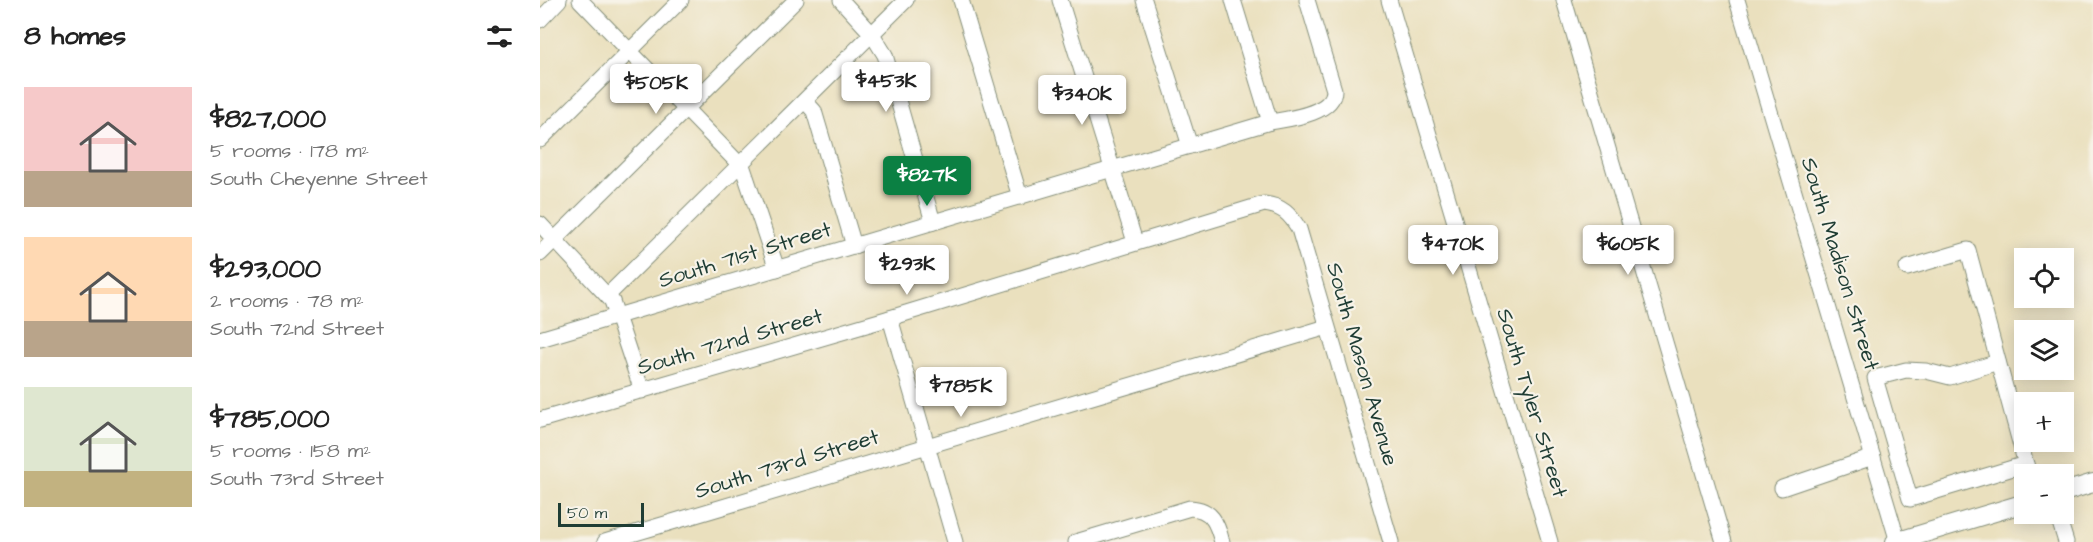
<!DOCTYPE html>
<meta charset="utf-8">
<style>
body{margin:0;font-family:"Architects Daughter",sans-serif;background:#f6f6f6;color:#222;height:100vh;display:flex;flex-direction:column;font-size:22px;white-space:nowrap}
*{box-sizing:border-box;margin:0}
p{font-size:20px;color:#767676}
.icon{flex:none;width:33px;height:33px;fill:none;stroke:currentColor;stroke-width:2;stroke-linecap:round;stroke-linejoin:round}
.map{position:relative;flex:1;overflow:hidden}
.drawer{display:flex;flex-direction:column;background:#fff;width:540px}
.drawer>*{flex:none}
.tools{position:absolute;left:1474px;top:248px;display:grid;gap:12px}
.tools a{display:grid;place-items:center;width:60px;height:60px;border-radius:0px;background:#fff;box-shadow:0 3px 15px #0003;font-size:30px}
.scale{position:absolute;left:18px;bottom:15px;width:86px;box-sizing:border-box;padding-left:6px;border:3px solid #1f3d34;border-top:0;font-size:16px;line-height:21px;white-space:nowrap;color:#1f3d34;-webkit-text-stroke:4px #f7f3e8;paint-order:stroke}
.price{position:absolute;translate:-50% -51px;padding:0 14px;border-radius:6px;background:#fff;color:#222;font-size:20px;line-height:39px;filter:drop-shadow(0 2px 3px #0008)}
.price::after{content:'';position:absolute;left:50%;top:36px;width:18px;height:14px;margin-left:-9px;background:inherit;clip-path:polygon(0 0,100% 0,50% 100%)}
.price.selected{background:#0b8043;color:#fff}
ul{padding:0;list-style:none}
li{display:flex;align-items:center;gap:18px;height:150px;padding:0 24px}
li span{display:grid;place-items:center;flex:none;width:168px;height:120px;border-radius:0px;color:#555}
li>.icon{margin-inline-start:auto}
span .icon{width:72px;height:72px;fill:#fffc;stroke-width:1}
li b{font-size:26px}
h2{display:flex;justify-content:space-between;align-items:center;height:72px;padding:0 24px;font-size:26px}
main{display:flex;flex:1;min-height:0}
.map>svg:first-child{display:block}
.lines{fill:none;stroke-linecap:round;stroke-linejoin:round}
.minor-casing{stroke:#848e79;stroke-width:17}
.major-casing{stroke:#848e79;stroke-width:20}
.minor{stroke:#fff;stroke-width:15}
.major{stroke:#fff;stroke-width:18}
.labels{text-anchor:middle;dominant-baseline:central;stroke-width:4.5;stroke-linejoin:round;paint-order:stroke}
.street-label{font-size:22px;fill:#1f3d34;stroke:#f7f3e8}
</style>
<main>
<section class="drawer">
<h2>8 homes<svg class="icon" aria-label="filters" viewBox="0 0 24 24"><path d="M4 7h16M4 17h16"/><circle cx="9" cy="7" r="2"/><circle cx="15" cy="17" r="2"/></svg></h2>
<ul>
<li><span style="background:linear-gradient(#f6c9c9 70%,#b9a48a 0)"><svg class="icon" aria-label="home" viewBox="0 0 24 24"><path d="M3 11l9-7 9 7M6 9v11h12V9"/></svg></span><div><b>$827,000</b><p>5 rooms · 178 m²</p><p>South Cheyenne Street</p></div></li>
<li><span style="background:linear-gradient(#ffd9b3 70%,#b9a48a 0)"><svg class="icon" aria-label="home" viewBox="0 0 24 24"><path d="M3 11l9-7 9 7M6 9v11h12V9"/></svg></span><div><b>$293,000</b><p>2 rooms · 78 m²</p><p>South 72nd Street</p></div></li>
<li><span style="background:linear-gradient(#dfe7d0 70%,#c2b280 0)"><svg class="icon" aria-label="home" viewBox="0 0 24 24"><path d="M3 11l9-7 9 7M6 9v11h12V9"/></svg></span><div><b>$785,000</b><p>5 rooms · 158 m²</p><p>South 73rd Street</p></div></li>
</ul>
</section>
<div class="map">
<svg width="1553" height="542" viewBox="0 0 1553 542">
<rect width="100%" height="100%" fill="#f7f3e8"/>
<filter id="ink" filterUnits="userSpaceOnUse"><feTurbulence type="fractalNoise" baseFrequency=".0167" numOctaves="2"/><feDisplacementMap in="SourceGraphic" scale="12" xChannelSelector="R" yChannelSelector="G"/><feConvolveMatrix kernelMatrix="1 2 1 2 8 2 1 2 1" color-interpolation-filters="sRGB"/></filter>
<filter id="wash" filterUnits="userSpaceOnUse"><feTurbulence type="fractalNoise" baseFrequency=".008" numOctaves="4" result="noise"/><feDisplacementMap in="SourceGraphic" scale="24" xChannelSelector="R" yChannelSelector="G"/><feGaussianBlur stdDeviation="1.35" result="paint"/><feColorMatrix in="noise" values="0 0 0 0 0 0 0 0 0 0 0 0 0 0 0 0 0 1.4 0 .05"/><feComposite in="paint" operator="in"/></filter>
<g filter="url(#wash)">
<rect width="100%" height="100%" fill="#eae0be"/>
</g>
<g filter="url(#ink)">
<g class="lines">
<!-- minor casing -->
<g class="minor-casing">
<g id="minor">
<polyline points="40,0 203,168 237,269"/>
<polyline points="301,0 332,34 345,55 393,222"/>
<polyline points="421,0 480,197"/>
<polyline points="520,0 595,242"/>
<polyline points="604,0 650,146"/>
<polyline points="693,0 730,122"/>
<polyline points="849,0 1010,542"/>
<polyline points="1024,0 1184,542"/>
<polyline points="1197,0 1358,542"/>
<polyline points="0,20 19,0"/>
<polyline points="265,101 274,111 314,246"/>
<polyline points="0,140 141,0"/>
<polyline points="0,224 72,301 102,391"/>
<polyline points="0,254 256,0"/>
<polyline points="1367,268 1428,250 1488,472"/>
<polyline points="68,295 366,0"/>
<polyline points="350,318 415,542"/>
<path d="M0,339L730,122C747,119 794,114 794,90L767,0"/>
<polyline points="1458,362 1410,377 1386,371 1366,370 1335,378 1370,499 1486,464"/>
<path d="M0,420L350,318L724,204C742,206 750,214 759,229L851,542"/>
<polyline points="1242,488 1333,457"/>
<polyline points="1517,513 1526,542"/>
<polyline points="65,542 787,327"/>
<path d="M536,542L650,508C672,509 677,523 682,542"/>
</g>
</g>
<!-- major casing -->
<g class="major-casing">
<g id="major">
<polyline points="1524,492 1553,483"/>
<polyline points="1355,542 1485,503"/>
</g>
</g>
<!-- minor -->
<use href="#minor" class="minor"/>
<!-- major -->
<use href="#major" class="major"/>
</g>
</g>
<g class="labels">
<!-- street labels -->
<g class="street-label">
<text transform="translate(205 255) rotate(-17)">South 71st Street</text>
<text transform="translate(1300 264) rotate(73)">South Madison Street</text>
<text transform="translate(190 342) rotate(-16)">South 72nd Street</text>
<text transform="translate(822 364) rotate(74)">South Mason Avenue</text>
<text transform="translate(992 403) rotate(73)">South Tyler Street</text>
<text transform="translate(247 464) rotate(-17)">South 73rd Street</text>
</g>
</g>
</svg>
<div class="tools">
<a><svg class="icon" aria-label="locate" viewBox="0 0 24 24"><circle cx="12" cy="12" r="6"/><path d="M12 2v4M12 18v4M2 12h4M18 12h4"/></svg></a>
<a><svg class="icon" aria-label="layers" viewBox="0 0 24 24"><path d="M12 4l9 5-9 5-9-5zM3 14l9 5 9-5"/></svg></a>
<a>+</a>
<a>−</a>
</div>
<div class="scale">50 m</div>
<b class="price" style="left:346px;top:113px">$453K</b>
<b class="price" style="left:116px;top:115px">$505K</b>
<b class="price" style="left:542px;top:126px">$340K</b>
<b class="price selected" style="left:387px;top:207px">$827K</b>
<b class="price" style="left:913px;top:276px">$470K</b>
<b class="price" style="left:1088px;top:276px">$605K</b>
<b class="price" style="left:367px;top:296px">$293K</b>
<b class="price" style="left:421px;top:418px">$785K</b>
</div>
</main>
